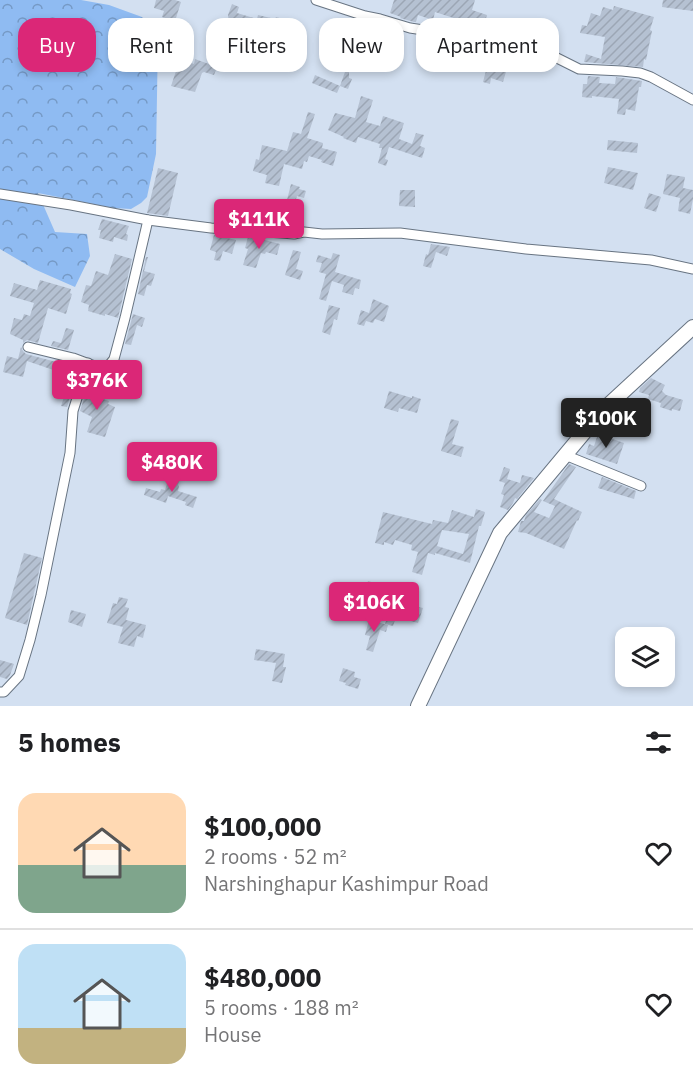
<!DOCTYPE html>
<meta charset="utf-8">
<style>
body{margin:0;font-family:"IBM Plex Sans",sans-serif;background:#f2f2f2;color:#202124;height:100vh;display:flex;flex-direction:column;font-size:22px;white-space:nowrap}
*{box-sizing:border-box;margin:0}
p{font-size:20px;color:#757577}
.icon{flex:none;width:33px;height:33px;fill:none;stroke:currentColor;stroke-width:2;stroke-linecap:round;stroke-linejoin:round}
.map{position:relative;height:706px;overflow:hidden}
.panel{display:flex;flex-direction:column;background:#fff;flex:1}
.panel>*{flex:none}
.guide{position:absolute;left:18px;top:18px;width:657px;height:54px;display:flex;gap:12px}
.fabs{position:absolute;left:615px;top:627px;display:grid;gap:12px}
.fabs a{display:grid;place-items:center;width:60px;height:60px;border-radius:12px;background:#fff;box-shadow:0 3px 9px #0003;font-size:30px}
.price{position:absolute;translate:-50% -51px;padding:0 14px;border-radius:6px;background:#db2777;color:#fff;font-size:20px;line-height:39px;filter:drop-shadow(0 2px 3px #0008)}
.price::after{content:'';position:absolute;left:50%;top:36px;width:18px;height:14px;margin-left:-9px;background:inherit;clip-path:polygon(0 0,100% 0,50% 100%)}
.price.current{background:#222;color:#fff}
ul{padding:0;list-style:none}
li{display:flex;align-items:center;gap:18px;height:150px;padding:0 18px}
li+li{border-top:2px solid #e0e0e0}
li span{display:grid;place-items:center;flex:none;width:168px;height:120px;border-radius:18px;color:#555}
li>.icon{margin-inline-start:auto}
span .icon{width:72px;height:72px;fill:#fffc;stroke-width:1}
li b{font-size:26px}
h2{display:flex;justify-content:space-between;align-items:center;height:72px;padding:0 18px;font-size:26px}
.pill{padding:0 21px;border-radius:18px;background:#fff;box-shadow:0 3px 9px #0003;font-size:21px;line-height:54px}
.pill.current{background:#db2777;color:#fff}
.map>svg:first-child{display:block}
.forest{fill:url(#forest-crowns)}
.building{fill:url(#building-hatch);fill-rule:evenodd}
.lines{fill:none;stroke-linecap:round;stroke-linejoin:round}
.street-casing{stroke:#687482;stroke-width:11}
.secondary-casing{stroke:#687482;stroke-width:16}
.street{stroke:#fff;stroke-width:9}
.secondary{stroke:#fff;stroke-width:14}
</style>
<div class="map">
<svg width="693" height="706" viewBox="0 0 693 706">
<defs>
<pattern id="forest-crowns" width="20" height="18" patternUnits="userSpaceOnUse" patternTransform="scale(1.5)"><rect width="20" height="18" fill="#8fbbf2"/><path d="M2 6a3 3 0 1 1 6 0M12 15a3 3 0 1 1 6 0" fill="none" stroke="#7599c5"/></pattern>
<pattern id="building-hatch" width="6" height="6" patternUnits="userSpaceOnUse" patternTransform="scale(1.5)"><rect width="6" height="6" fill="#b5c1d2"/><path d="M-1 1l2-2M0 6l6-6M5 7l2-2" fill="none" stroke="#9ca6b5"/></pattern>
</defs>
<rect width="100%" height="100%" fill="#d3e0f1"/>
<!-- forest -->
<polygon class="forest" points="0,0 81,0 109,5 142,17 158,37 156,154 147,197 141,203 131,209 113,208 38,193 55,232 87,234 90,256 75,287 34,269 0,249"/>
<!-- building -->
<g class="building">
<polygon points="156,0 175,0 181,2 172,31 162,27 165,18 162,17 164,11 154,8"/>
<polygon points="394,0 475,0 472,10 487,15 485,22 477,19 475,25 462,24 463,21 435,12 433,20 418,15 416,22 414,22 400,18 401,17 390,13"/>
<polygon points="663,0 693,0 693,11 662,7"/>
<polygon points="232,4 239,7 237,13 257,19 258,15 275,19 276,17 295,23 291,36 301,39 296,53 276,47 282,29 263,23 262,26 260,25 255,42 246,39 242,53 232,50 233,44 231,44 234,31 230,32 228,15"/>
<polygon points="614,6 654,17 650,30 652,31 646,60 644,59 643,67 584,62 586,54 601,59 605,37 580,33 582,25 587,26 591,13 600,16 603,7 613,10"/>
<polygon points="348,26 361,26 362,40 373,40 373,50 363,50 363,54 361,54 361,65 349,65 349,78 352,79 348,89 340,86 346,69 340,69 341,47 327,43 329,34 348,40"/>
<polygon points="472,38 488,39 513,47 507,64 508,65 503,82 491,78 490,84 483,82 489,59 470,53 473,43"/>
<polygon points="180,59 194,64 195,59 217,67 214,75 204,72 202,73 195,92 171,86"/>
<polygon points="315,75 340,86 337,93 312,83"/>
<polygon points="588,76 600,77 599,83 615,84 616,77 642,81 641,87 639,87 635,111 626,109 625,115 617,114 619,99 592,96 592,98 582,97 583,84 587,84"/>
<polygon points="361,96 373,100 366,122 380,126 383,116 404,123 399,139 412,144 416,133 424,135 420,146 425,148 422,158 389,147 385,159 388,160 386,166 378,163 382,148 379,148 380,144 358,137 356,143 343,138 344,137 328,130 335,113 355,118"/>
<polygon points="308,112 315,114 307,138 323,143 322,148 337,152 333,166 321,162 322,160 309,156 307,162 304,161 302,169 284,164 279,186 265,183 267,175 253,171 256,159 259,160 262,145 287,151 293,132 301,134"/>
<polygon points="608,140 638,143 637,153 607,150"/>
<polygon points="608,167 638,173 633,190 604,183"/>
<polygon points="158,168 178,173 168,216 147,213"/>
<polygon points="667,174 685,177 683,188 693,190 693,199 690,214 678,211 680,198 663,194"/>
<polygon points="291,184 300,187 299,189 306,191 304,198 297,196 294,206 286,204"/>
<polygon points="400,190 415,190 415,207 399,206"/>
<polygon points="649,193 661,197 656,212 644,208"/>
<polygon points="102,219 129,226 126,234 128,235 127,241 114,237 113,242 99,238 101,230 98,230"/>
<polygon points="214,235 236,240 232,254 223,251 220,261 214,260 216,252 210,250"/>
<polygon points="248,237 257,238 280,244 277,255 266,252 265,254 261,253 256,268 243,265 248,249 245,248"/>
<polygon points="431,244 450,247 447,256 436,252 431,268 423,266 426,254 428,255"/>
<polygon points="293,250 301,252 296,269 303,271 300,280 285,275"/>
<polygon points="333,253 340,255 335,272 361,280 359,289 355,288 353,295 342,292 344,285 332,281 326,301 319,299 326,274 319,272 322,263 316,262 318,255 331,259"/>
<polygon points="115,254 132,259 118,318 105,314 105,316 88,311 89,305 81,302 86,285 91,286 96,271 108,275"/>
<polygon points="146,257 148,257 144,271 155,274 151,286 147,285 144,296 138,294"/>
<polygon points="40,280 71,289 70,293 72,294 66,314 48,308 38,343 27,340 23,343 23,340 10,334 14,318 22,320 24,314 30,316 34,303 10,296 14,283 37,290"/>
<polygon points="373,299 389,306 384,322 375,319 373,323 366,321 364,326 357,324 361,310 369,313"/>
<polygon points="329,305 340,308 337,320 334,319 330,335 322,332"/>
<polygon points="133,314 145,318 142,327 137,325 131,345 125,344"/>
<polygon points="66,328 74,330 68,350 51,346 53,341 61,343"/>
<polygon points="21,347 23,351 26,354 79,368 67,407 61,406 71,376 27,361 23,377 3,372 7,356 18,359"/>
<polygon points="92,372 97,374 90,395 109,401 108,404 115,407 105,437 87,432 92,417 80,411"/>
<polygon points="651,378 665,385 662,391 666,395 683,400 680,411 672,409 672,411 660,407 661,403 648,399 649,395 639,392 640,388"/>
<polygon points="389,391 412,398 412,396 421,399 417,413 399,408 398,412 384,408"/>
<polygon points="451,419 459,421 452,444 464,447 461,457 441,451"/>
<polygon points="598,434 624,443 617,464 586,454 589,444 594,446"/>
<polygon points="569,464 576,467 554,499 582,512 578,521 577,520 564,549 526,533 518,532 521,521 524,521 526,515 540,499 542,500 534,512 549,518 555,506 543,501"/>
<polygon points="504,467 510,469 507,479 520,483 522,475 534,478 517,499 515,498 513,503 508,510 500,507 504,495 501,494 505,483 499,481"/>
<polygon points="170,474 180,477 178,485 179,486 178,491 197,497 193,508 185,505 186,502 168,496 166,503 144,495 146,488 160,492 161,489 165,490"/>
<polygon points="602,477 636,491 634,499 598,488"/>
<path d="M476,509L485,512L481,526H479L470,563L435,553V555L428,553L422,575L412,572L418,552L411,550L412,545L395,540L393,545L384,542V545L375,543L383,512L432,524L433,520L448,523L452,510L474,517ZM442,530L469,534L463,554L437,546Z"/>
<polygon points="24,553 42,558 27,625 5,618"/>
<polygon points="368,581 381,585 378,596 380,597 423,608 418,623 396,617 393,626 385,624 390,608 351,597 353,590 364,593"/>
<polygon points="119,597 128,599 125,607 129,608 126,620 146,625 143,638 137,636 134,647 118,643 123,627 107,623 113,603 117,604"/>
<polygon points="71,610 86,614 82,627 68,622"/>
<polygon points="369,620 388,625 386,632 380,630 373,652 366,650 370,636 365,635"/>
<polygon points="256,649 285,654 283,667 286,667 282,683 272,681 276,663 254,660"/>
<polygon points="0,660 14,664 10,675 7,679 0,677"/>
<polygon points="343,668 355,672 354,677 361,679 358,689 345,685 346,683 339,681"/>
</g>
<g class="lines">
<!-- street casing -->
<g class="street-casing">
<g id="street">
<polyline points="316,0 365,16 380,19 410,28 430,31 492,32 543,51 579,69 622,71 640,73 651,77 693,100"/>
<polyline points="0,194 71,205 148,220 211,228 294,234 304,232 322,234 400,233 526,249 651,260 693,269"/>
<polyline points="28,347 73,358 105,370 114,359 125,318 148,220"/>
<polyline points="565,455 641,486"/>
<polyline points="0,692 4,692 19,676 30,640 41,595 70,453 73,411 88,363"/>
</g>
</g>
<!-- secondary casing -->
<g class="secondary-casing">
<polyline id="secondary" points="418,706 500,533 602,411 693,327"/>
</g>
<!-- street -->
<use href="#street" class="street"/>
<!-- secondary -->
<use href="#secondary" class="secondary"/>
</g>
</svg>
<div class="fabs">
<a><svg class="icon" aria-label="layers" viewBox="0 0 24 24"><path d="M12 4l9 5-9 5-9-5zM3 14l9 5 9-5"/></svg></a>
</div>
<b class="price" style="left:259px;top:250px">$111K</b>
<b class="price" style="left:97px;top:411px">$376K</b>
<b class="price current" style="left:606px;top:449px">$100K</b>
<b class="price" style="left:172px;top:493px">$480K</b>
<b class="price" style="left:374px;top:633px">$106K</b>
<div class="guide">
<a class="pill current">Buy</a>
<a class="pill">Rent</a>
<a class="pill">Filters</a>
<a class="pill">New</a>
<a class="pill">Apartment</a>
</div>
</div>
<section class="panel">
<h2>5 homes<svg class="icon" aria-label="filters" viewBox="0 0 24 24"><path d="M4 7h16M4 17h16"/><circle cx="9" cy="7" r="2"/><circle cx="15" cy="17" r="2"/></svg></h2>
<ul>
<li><span style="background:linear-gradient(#ffd9b3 60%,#7fa58c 0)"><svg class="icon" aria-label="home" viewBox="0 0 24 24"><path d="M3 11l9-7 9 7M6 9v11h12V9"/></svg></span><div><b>$100,000</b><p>2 rooms · 52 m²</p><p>Narshinghapur Kashimpur Road</p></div><svg class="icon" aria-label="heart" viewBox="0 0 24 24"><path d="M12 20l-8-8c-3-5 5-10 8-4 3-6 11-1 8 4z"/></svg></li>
<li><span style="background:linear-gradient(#bfe0f5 70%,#c2b280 0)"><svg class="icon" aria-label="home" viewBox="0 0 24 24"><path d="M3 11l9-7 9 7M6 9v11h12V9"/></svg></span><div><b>$480,000</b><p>5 rooms · 188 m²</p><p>House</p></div><svg class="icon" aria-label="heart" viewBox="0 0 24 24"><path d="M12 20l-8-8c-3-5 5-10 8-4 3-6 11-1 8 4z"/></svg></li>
</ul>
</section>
